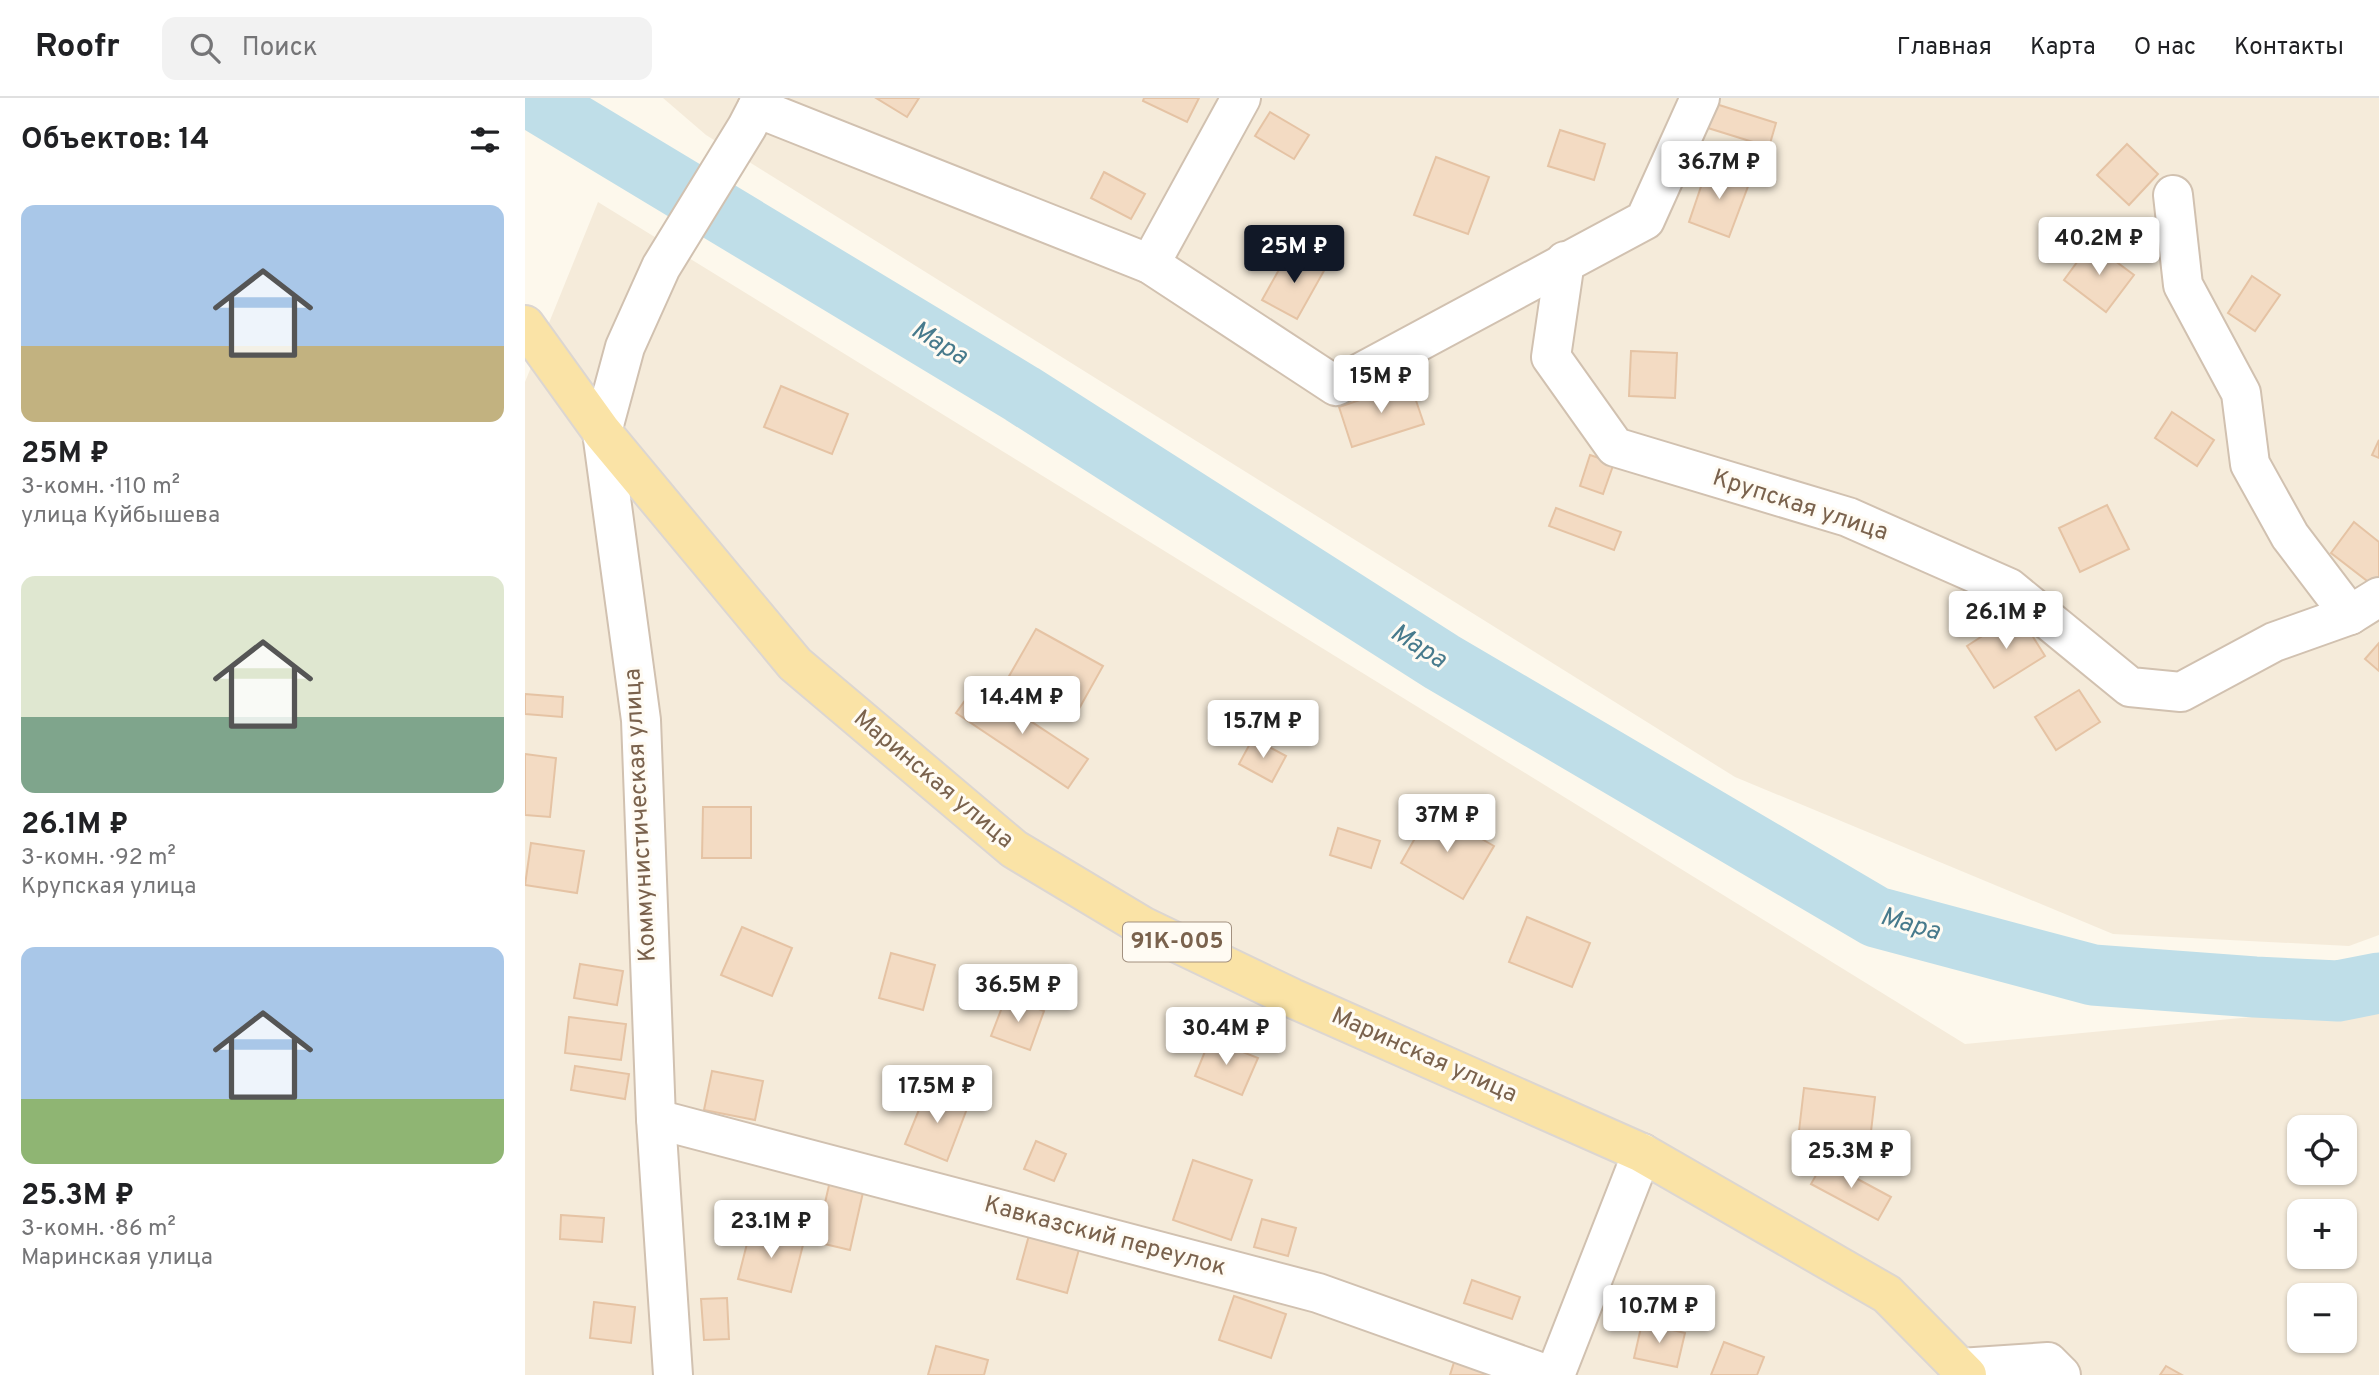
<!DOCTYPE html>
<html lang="ru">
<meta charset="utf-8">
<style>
body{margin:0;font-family:Overpass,sans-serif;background:#f2f2f2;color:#202124;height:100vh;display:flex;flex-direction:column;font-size:26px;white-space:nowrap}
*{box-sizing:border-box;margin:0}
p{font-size:23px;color:#757577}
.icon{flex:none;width:38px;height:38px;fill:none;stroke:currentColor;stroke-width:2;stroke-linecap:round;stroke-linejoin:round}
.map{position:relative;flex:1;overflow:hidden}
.drawer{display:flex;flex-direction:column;background:#fff;width:525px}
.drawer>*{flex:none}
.buttons{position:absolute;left:1762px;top:1017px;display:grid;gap:14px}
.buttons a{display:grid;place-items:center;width:70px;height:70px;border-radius:14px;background:#fff;box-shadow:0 2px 5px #0004;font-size:35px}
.price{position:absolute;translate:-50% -60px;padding:0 16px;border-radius:7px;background:#fff;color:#222;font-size:23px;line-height:46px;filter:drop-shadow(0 2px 4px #0008)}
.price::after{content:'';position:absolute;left:50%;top:42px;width:21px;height:16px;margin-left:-10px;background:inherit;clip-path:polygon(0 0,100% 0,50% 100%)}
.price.active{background:#111827;color:#fff}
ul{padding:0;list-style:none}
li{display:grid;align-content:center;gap:14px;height:371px;padding:0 21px}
li span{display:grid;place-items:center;height:217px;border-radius:14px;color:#555}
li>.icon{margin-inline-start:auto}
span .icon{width:126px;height:126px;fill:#fffc;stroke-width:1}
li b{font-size:30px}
h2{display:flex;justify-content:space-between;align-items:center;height:84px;padding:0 21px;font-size:30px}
header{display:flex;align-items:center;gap:42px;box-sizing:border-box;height:98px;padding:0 35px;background:#fff;border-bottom:2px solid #e0e0e0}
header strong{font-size:33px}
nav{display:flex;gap:38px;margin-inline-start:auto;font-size:24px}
.search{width:490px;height:63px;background:#f2f2f2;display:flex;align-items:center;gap:18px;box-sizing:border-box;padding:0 24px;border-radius:14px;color:#757577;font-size:26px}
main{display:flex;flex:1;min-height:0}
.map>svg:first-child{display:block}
.residential{fill:#f5ebda;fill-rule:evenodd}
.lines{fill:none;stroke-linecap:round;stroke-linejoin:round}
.river{stroke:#bfdee8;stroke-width:61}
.building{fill:#f3dbc3;stroke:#e5c3a4;stroke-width:2}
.minor-casing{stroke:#d1c1b0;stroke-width:42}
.major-casing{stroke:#dcd6d1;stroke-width:42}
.minor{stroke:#fff;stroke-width:38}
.major{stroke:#fae3a6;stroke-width:38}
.labels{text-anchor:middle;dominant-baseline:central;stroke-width:6;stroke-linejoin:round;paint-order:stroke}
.shield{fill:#fffbf3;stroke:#a2907f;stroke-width:2}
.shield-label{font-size:23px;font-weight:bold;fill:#7a624d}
.street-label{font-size:24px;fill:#7a624d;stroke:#fffbf3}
.water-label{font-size:26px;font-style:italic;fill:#477a8c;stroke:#fffbf3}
</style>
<header>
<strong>Roofr</strong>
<div class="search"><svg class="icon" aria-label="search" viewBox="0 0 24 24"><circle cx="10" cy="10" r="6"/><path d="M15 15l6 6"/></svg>Поиск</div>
<nav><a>Главная</a><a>Карта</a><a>О нас</a><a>Контакты</a></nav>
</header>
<main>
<section class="drawer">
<h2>Объектов: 14<svg class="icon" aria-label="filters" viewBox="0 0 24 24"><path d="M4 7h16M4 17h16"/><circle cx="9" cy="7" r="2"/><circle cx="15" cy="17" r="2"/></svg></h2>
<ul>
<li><span style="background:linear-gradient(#a9c7e8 65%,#c2b280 0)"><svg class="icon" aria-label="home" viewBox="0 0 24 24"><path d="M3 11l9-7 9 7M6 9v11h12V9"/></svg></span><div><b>25M ₽</b><p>3-комн. · 110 m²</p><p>улица Куйбышева</p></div></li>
<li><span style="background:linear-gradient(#dfe7d0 65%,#7fa58c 0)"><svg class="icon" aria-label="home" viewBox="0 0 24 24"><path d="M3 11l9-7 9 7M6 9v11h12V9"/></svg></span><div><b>26.1M ₽</b><p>3-комн. · 92 m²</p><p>Крупская улица</p></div></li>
<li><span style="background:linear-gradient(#a9c7e8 70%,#8fb573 0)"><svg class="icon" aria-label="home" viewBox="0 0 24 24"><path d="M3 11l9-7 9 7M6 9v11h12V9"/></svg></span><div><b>25.3M ₽</b><p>3-комн. · 86 m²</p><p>Маринская улица</p></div></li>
</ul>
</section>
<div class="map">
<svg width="1854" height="1277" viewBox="0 0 1854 1277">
<rect width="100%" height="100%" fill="#fdf8ec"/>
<!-- residential -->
<g class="residential">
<polygon points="138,0 1854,0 1854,837 1824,848 1588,836 1210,679 181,37"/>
<path d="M73,104L1440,946L1854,907V1277H0V284ZM1774,1029H1820V1074H1774ZM1774,1113H1820V1158H1774ZM1774,1197H1820V1242H1774Z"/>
</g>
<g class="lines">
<!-- river -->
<polyline class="river" points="6,0 497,296 917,564 1351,819 1568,877 1730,889 1813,893 1854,885"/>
</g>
<!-- building -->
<g class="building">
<polygon points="351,0 394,0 382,19"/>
<polygon points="619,0 674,0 662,24 618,3"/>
<polygon points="1191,6 1251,25 1244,49 1183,30"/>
<polygon points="745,14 784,37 769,61 730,38"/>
<polygon points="1035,32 1080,46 1069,82 1023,68"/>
<polygon points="1602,46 1633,76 1604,107 1572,77"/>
<polygon points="911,59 964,79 943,136 889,117"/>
<polygon points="1183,68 1225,83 1204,139 1164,124"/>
<polygon points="579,74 620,96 606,121 566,100"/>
<polygon points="1566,145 1609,177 1581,214 1539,182"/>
<polygon points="765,152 800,171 772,221 737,202"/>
<polygon points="1727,178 1755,197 1730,233 1703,215"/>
<polygon points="1106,253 1152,255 1150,300 1104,298"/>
<polygon points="885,285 899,326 827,349 814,309"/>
<polygon points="256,288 323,316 307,356 239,329"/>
<polygon points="1647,314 1689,342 1672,368 1630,340"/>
<polygon points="1854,342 1854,360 1847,357"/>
<polygon points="1065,357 1089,365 1078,396 1055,388"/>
<polygon points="1582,407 1604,451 1555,474 1534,430"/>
<polygon points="1031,410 1096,434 1089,452 1024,428"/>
<polygon points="1829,424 1854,444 1854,484 1850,489 1806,455"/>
<polygon points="1493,515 1520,558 1469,590 1442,548"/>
<polygon points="511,531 578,568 550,618 483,580"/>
<polygon points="1854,545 1854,573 1840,561"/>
<polygon points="451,587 563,661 543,690 431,615"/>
<polygon points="1554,592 1575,624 1531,652 1510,619"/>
<polygon points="0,596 38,599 37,619 0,616"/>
<polygon points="728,640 761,658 747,684 714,666"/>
<polygon points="0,656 31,660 25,719 0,717"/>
<polygon points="178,709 226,709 226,760 177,760"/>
<polygon points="906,712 969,748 938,801 876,765"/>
<polygon points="813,730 855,743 846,770 805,757"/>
<polygon points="6,745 59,753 52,795 0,787"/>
<polygon points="1002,819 1065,845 1047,889 984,864"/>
<polygon points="217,829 267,850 247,898 196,877"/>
<polygon points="366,855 410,867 398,912 354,900"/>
<polygon points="55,866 98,873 92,907 49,900"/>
<polygon points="481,899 519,913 505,952 466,938"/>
<polygon points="44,919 101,926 96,962 40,955"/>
<polygon points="685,941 733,960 717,997 670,978"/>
<polygon points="50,968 104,976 100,1001 46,992"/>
<polygon points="187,973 238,983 230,1022 179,1012"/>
<polygon points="1279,990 1350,999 1345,1042 1274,1033"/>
<polygon points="402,992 443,1008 422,1063 380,1046"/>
<polygon points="511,1043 541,1056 529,1083 499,1071"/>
<polygon points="668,1062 727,1082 706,1142 648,1122"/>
<polygon points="1299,1063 1366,1099 1353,1122 1286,1086"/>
<polygon points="305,1083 339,1090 325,1152 291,1144"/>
<polygon points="36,1117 79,1120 77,1144 35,1141"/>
<polygon points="737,1121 771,1130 763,1158 729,1149"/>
<polygon points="226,1130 279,1143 266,1194 213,1181"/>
<polygon points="506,1130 556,1144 542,1195 492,1181"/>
<polygon points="947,1182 995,1199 987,1221 939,1205"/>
<polygon points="709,1198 761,1216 746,1260 694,1242"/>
<polygon points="202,1200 204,1241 179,1242 176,1201"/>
<polygon points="69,1204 110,1209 106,1245 65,1240"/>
<polygon points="1117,1225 1160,1235 1152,1269 1109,1260"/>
<polygon points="1199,1244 1239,1259 1232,1277 1186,1277"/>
<polygon points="411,1248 463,1262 459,1277 403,1277"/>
<polygon points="930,1261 966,1277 925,1277"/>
<polygon points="1641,1268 1657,1277 1635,1277"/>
</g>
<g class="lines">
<!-- minor casing -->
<g class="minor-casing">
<g id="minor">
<polyline points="232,10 625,166 811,288 1120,122 1175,0"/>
<polyline points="1648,97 1658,187 1716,295 1725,366 1765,438 1825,517"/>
<polyline points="1040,163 1026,259 1090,349 1323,419 1484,490 1605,589 1656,594 1749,544 1825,517 1854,499"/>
<polyline points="625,166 716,0"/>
<polyline points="131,1021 793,1195 1023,1277"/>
<polyline points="1435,1270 1523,1264 1536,1277"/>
<polyline points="148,1277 131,1021 116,622 77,334 100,249 136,169 222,29 237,0"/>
<polyline points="1030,1277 1117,1055"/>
</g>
</g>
<!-- major casing -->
<g class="major-casing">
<polyline id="major" points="0,227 77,334 270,566 489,751 619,829 767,900 1117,1055 1362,1196 1442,1277"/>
</g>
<!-- minor -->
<use href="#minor" class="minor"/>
<!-- major -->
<use href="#major" class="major"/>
</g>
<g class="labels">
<!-- shield labels -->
<rect class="shield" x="598" y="824.5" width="108" height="39" rx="5"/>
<g class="shield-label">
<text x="652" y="844">91К-005</text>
</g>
<!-- street labels -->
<g class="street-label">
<text transform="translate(1275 408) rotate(18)">Крупская улица</text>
<text transform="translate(408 682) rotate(40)">Маринская улица</text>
<text transform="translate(116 717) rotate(-93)">Коммунистическая улица</text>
<text transform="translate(899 958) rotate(24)">Маринская улица</text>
<text transform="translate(580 1139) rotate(15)">Кавказский переулок</text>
</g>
<!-- water labels -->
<g class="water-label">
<text transform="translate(414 246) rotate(31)">Мара</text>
<text transform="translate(893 549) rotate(32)">Мара</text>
<text transform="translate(1385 827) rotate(16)">Мара</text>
</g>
</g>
</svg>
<div class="buttons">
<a><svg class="icon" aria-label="locate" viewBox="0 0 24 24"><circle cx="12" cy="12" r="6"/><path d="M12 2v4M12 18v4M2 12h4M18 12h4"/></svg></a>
<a>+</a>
<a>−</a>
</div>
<b class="price" style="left:1194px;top:103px">36.7M ₽</b>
<b class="price" style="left:1574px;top:179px">40.2M ₽</b>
<b class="price active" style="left:769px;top:187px">25M ₽</b>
<b class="price" style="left:856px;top:317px">15M ₽</b>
<b class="price" style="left:1481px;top:553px">26.1M ₽</b>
<b class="price" style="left:497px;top:638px">14.4M ₽</b>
<b class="price" style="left:738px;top:662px">15.7M ₽</b>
<b class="price" style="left:922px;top:756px">37M ₽</b>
<b class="price" style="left:493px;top:926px">36.5M ₽</b>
<b class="price" style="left:701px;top:969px">30.4M ₽</b>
<b class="price" style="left:412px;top:1027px">17.5M ₽</b>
<b class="price" style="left:1326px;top:1092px">25.3M ₽</b>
<b class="price" style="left:246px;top:1162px">23.1M ₽</b>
<b class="price" style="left:1134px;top:1247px">10.7M ₽</b>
</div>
</main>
